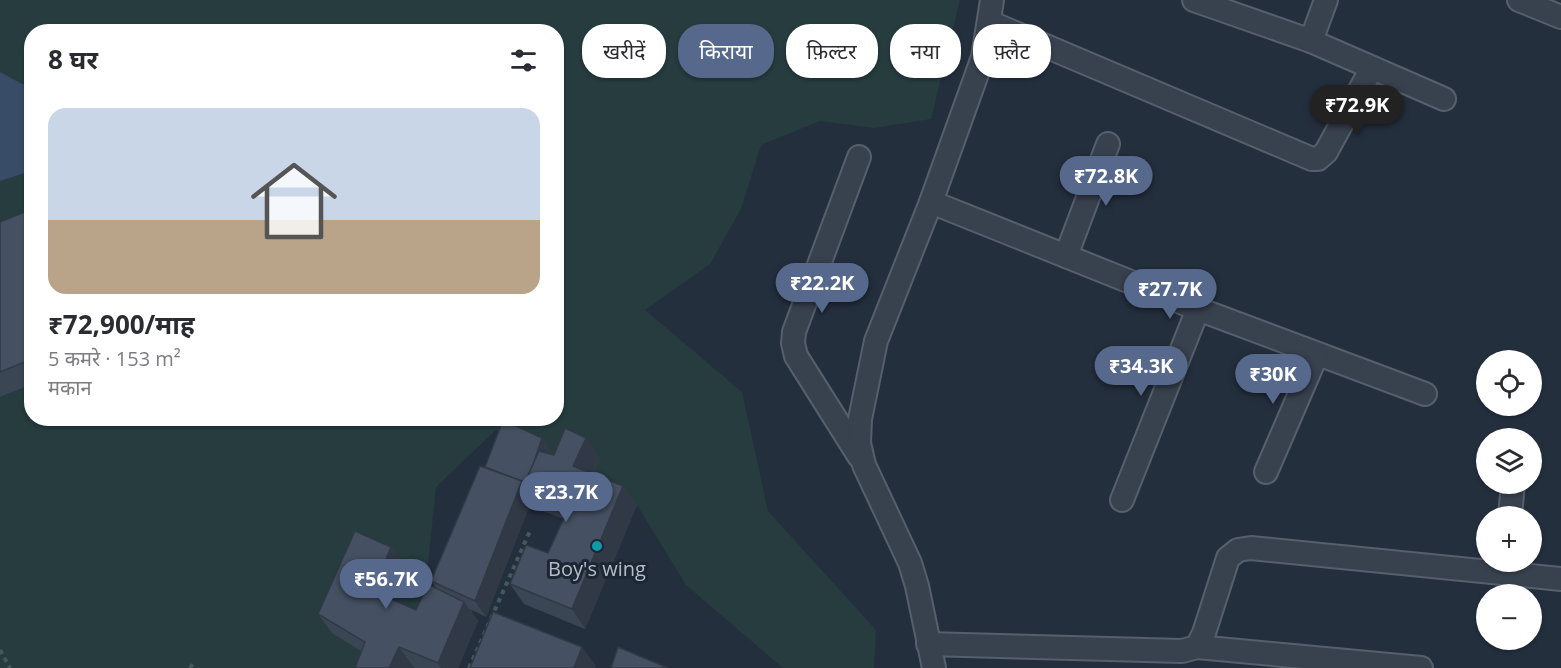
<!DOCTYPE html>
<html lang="hi">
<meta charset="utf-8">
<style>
body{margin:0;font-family:"Open Sans","Noto Sans Devanagari",sans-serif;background:#f7f7f7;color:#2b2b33;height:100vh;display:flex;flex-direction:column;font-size:22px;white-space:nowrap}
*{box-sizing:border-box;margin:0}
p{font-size:20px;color:#7c7c81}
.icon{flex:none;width:33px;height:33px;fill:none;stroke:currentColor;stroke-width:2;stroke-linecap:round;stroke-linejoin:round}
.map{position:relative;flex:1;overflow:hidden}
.details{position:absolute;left:24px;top:24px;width:540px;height:402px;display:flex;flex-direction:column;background:#fff;border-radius:24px;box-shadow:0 2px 4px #0004}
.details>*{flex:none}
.banner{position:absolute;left:582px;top:24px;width:570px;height:54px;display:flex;gap:12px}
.controls{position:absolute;left:1476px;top:350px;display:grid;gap:12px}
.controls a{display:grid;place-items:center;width:66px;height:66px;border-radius:50%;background:#fff;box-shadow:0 2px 4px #0004;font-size:30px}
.price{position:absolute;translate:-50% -51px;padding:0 14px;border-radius:21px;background:#56698c;color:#fff;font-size:20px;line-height:39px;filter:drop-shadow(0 2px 3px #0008)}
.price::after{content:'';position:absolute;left:50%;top:36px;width:18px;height:14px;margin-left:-9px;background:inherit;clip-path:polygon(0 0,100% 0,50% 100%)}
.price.on{background:#222;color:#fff}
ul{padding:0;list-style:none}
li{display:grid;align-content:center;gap:12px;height:318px;padding:0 24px}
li+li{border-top:2px solid #e1e1e2}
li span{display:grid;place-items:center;height:186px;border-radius:18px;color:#555}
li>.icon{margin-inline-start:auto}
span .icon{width:108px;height:108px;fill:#fffc;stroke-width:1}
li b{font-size:26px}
h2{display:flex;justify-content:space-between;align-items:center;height:72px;padding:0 24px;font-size:26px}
.tag{padding:0 21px;border-radius:24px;background:#fff;box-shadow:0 2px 4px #0004;font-size:21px;line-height:54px}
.tag.on{background:#56698c;color:#fff}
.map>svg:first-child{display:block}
.green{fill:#263c3f;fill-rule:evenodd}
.water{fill:#394c67}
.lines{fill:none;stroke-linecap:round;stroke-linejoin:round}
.street-casing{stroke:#565f6c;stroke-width:26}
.path{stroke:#44595c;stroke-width:4;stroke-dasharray:4.5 4.5;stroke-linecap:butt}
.street{stroke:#38414e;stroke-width:22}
.wall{fill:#3b4654}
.shaded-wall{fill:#303945}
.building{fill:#455162;stroke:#303945;stroke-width:1.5}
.culture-dot{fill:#0f9aa8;stroke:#1d2633;stroke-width:2}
.labels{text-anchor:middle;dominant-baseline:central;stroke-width:6;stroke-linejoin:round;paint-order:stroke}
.poi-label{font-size:20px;fill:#b4bcc9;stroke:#1d2633}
</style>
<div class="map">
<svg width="1561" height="668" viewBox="0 0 1561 668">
<rect width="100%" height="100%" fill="#242f3e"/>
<!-- green -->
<path class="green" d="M0,0H960L931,119L874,128L820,121L761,145L741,209L710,264L645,310L742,392L768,511L876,630L874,668H783L686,585L637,505L496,430L436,487L426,583L443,668H0ZM32,32H556V418H32Z"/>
<!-- water -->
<polygon class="water" points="0,72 22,84 32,85 31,171 0,181"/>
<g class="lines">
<!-- street casing -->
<g class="street-casing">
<g id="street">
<polyline points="1194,0 1311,41 1444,99"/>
<polyline points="1519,0 1561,17"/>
<polyline points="989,22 1312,159 1318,159 1326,152 1372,68"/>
<polyline points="1311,41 1326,0"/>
<polyline points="931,202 1198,309 1425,394"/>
<polyline points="1066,256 1108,144"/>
<polyline points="859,456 796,356 793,343 794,332 859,157"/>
<polyline points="1266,472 1317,354"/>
<polyline points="1122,500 1198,309"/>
<polyline points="1510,516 1513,483"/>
<polyline points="928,644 1182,651 1197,647 1204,633 1228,558 1238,550 1251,548 1561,579"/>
<polyline points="1197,647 1421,668"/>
<polyline points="934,668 917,586 910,563 864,465 859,443 860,419 876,341 931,202 983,57 992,0"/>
</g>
</g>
<!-- path -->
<g class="path">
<polyline points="0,650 10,668"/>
<polyline points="190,668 194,662"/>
<polyline points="469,668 530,531"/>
</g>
<!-- street -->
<use href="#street" class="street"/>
</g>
<!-- wall -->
<g class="wall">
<polygon points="32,209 32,384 0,397 0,222"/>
<polygon points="542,438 549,449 548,453 554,455 586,438 600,458 593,474 623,486 637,505 585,629 524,604 510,584 548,553 564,519 535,508 531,502 486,617 470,609 478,621 458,668 416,668 361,651 332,633 318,614 391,547 405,566 391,599 416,610 437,589 431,581 485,467"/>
</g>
<!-- shaded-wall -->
<g class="shaded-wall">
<polygon points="542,438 549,449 534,494 525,486"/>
<polygon points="586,438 600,458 587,485 573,466"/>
<polygon points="522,481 530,492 522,489 531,502 486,617 475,601"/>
<polygon points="623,486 637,505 585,629 572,609"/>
<polygon points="391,547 405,566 386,611 373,591"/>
<polygon points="464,602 478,621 458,668 441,668 438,663"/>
<polygon points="399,647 413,666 412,668 389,668"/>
<polygon points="582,647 596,666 595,668 574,668"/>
</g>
<!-- building -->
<g class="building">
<polygon points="32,209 32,359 0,372 0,222"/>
<polygon points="503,420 542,438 533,465 524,484 522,481 485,467"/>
<polygon points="565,428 586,438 573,466 623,486 572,609 510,584 526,545 548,553 569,507 522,489 539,451 554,455"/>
<polygon points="480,466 522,481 475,601 431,581"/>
<polygon points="355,531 391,547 373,591 416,610 428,584 464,602 438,663 399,647 389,668 355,668 365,642 318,614"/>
<polygon points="493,612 582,647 574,668 470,668"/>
<polygon points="618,647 668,668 611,668"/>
</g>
<!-- markers -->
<circle class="culture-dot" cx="597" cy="546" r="6"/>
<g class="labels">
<!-- poi labels -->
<g class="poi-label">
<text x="597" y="568">Boy's wing</text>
</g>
</g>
</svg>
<div class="controls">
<a><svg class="icon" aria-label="locate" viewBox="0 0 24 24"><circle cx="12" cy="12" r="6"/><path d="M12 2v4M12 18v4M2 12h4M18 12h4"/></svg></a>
<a><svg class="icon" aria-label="layers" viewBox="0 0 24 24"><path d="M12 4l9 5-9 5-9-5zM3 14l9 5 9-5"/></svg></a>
<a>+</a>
<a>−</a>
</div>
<b class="price on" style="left:1357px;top:136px">₹72.9K</b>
<b class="price" style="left:1106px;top:207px">₹72.8K</b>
<b class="price" style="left:822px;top:314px">₹22.2K</b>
<b class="price" style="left:1170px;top:320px">₹27.7K</b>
<b class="price" style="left:1141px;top:397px">₹34.3K</b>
<b class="price" style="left:1273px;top:405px">₹30K</b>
<b class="price" style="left:566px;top:523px">₹23.7K</b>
<b class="price" style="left:386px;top:610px">₹56.7K</b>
<div class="banner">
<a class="tag">खरीदें</a>
<a class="tag on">किराया</a>
<a class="tag">फ़िल्टर</a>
<a class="tag">नया</a>
<a class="tag">फ़्लैट</a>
</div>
<section class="details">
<h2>8 घर<svg class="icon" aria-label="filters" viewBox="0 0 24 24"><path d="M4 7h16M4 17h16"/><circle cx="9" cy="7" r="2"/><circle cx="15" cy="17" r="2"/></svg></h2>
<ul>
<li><span style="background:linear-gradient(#c9d6e8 60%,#b9a48a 0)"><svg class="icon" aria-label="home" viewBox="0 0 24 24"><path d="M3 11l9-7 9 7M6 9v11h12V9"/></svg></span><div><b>₹72,900/माह</b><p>5 कमरे · 153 m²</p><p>मकान</p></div></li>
</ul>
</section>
</div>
